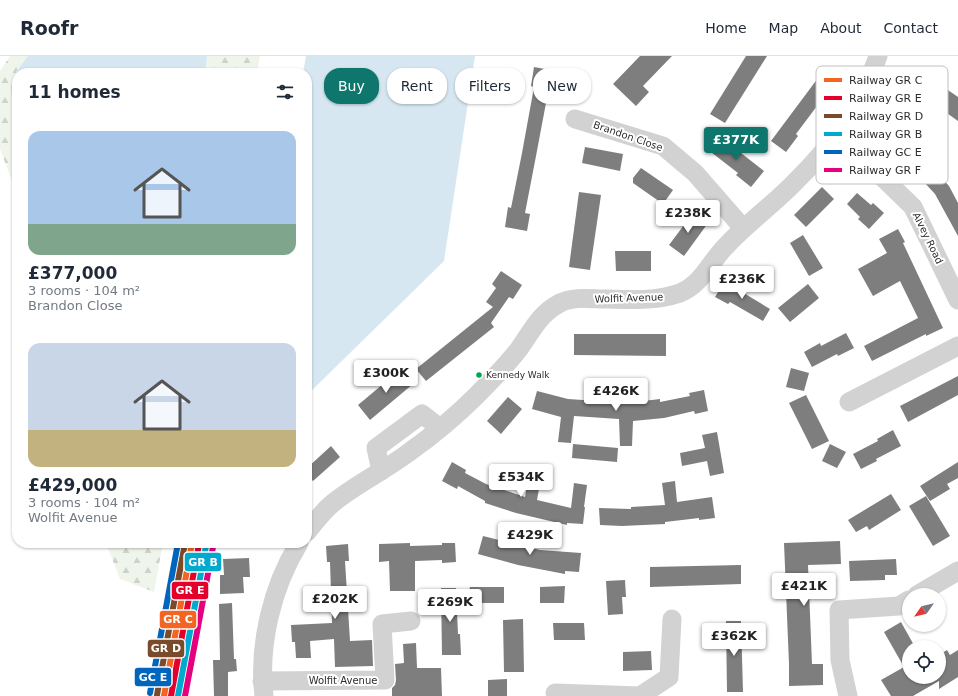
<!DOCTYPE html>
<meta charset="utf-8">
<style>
body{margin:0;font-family:"DejaVu Sans",sans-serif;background:#f2f2f3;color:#1f2937;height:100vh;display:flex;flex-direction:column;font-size:15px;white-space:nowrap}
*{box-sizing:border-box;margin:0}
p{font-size:13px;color:#747a83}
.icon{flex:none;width:22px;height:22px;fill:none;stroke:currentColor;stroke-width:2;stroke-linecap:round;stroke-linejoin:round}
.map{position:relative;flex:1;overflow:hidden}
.drawer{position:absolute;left:12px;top:12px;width:300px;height:480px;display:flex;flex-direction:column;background:#fff;border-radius:16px;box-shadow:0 1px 3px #0004}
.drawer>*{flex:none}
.banner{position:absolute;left:324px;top:12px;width:380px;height:36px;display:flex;gap:8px}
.needle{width:26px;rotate:236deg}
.fabs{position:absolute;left:902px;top:532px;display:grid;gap:8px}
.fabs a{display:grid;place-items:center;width:44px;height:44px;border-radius:50%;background:#fff;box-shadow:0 1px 3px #0004;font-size:20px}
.price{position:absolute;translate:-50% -34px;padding:0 9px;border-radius:4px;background:#fff;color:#222;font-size:13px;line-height:26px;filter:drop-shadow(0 1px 2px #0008)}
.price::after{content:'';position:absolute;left:50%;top:24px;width:12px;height:9px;margin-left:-6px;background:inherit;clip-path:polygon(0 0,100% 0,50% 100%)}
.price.selected{background:#0f766e;color:#fff}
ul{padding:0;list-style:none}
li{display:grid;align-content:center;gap:8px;height:212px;padding:0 16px}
li span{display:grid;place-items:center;height:124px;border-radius:12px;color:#555}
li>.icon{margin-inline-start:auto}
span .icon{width:72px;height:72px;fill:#fffc;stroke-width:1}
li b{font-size:17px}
h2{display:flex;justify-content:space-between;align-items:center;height:48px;padding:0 16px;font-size:17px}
.pill{padding:0 14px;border-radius:16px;background:#fff;box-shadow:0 1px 3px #0004;font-size:14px;line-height:36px}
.pill.selected{background:#0f766e;color:#fff}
header{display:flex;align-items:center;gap:24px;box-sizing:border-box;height:56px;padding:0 20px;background:#fff;border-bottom:1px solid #e0e1e3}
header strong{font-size:19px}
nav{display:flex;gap:22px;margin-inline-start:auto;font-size:14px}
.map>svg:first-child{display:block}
.forest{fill:url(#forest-firs)}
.water{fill:#d6e7f2}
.building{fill:#7e7e7e}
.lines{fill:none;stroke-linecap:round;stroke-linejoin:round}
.minor{stroke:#d2d2d2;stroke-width:19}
.rail-1-casing{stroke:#fff;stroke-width:9}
.rail-2-casing{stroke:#fff;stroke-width:9}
.rail-3-casing{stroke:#fff;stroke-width:9}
.rail-4-casing{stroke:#fff;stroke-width:9}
.rail-5-casing{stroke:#fff;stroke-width:9}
.rail-6-casing{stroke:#fff;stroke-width:9}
.rail-1{stroke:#f26522;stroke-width:6}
.rail-2{stroke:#e4002b;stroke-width:6}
.rail-3{stroke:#7a4b2a;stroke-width:6}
.rail-4{stroke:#00a9ce;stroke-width:6}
.rail-5{stroke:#0065bd;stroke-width:6}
.rail-6{stroke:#e5007d;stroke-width:6}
.bus-dot{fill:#00a651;stroke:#fff;stroke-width:1.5}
.labels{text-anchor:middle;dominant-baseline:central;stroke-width:4;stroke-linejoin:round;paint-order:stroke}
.bus-label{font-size:9px;fill:#2d2d2d;stroke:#fff;text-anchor:start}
.street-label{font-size:10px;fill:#2d2d2d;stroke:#fff}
.key{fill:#fff;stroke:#c0c0c0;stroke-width:1}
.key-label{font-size:11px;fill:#2d2d2d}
.line-badge{stroke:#fff;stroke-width:1.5}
.badge-label{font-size:11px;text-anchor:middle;font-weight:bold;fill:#fff}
</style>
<header>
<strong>Roofr</strong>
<nav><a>Home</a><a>Map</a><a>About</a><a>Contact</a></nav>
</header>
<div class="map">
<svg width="958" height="640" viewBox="0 0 958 640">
<defs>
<pattern id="forest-firs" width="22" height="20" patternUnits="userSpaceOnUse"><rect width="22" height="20" fill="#f0f5eb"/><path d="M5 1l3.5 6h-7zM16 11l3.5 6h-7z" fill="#ced2ca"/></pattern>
</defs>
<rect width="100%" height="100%" fill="#fff"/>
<!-- forest -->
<g class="forest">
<polygon points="10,0 28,0 16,16 12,40 17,52 17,138 0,93 0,15"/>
<polygon points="207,0 260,0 257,17 205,17"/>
<polygon points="106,487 163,487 154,536 120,523"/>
</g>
<!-- water -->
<g class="water">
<path d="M28,0H207L205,17H17V52C15,48 12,44 12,40C8,24 19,12 28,0Z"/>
<polygon points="306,0 475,0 444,205 307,339 307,17 303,17"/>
</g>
<!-- building -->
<g class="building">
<polygon points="640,0 672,0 643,30 649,36 636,50 613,28"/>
<polygon points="746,0 767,0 725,67 710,58"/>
<polygon points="534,11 556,15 553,32 549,31 536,100 525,157 530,158 527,175 505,171 508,151 511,152 522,97 534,31 531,30"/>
<polygon points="818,22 833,33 822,48 820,46 796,78 798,80 786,96 771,85"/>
<polygon points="945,32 958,41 958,65 934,48"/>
<polygon points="884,65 896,74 894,76 910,88 949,130 958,147 958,180 935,138 900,100 884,89 883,91 871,82"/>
<polygon points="718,79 764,115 751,131 736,119 738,117 707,93"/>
<polygon points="585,91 623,98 620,115 582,107"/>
<polygon points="641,112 673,134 663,148 633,127 633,122"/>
<polygon points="822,131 834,143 806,171 794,159"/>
<polygon points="579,136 601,139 590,214 569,211"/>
<polygon points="857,137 871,149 873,147 884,157 869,173 858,163 860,161 847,148"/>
<polygon points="693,157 708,167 684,200 669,189"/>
<polygon points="898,173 905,186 903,187 943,272 926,280 926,278 872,305 864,290 918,262 900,225 873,240 858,213 887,197 879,183"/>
<polygon points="803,179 823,212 809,220 790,187"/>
<polygon points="615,195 651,195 651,215 616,215"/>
<polygon points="501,215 522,229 513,243 509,241 491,267 494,271 426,325 416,313 493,251 486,246 496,232 492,228"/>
<polygon points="726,223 739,230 737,233 770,253 763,265 730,246 728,248 715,241"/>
<polygon points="808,228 819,242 790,266 778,252"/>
<polygon points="846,277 854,292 838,300 837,298 812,311 804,296 820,287 821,290"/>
<polygon points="574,278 666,278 666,300 574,299"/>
<polygon points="791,312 809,317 804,335 786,331"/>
<polygon points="401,313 413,328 370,364 358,349"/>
<polygon points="958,320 958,339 908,366 900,350"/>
<polygon points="704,334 708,355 695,358 694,355 664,362 633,365 632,390 620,390 619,363 574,360 571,387 558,386 561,361 532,353 537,335 568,343 627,347 660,343 660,346 690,340 689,337"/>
<polygon points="806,339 829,385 812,393 789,347"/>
<polygon points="508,341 522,353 501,378 487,365"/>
<polygon points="893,374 901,390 876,403 877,405 861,413 853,398 878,385 877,383"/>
<polygon points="717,376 724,417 710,420 707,405 682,410 680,397 705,392 702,379"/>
<polygon points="573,388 618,392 617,406 572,402"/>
<polygon points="830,388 846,396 837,412 822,405"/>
<polygon points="331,390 340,401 313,425 307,419 307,412"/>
<polygon points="452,406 466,414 465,417 486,428 525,441 529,419 541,422 537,444 571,452 574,427 587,429 584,451 585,451 583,468 567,467 567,469 516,457 485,447 485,445 458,430 457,433 442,425"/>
<polygon points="958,406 958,422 947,428 950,433 930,445 920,430"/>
<polygon points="675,425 677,446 712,441 715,462 699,464 699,462 665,466 665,468 622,470 600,469 599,452 631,453 631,451 665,449 662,427"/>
<polygon points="891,438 901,454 869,474 867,470 856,476 848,464"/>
<polygon points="926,440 950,480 933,490 909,450"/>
<polygon points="483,480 540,494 581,497 579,516 565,515 565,518 518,509 478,498"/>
<polygon points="840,485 841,508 808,509 812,608 823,608 823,629 789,630 789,608 784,487"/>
<polygon points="410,487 410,490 442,489 442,487 455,487 456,506 442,507 442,504 415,505 415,535 390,535 389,505 379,506 379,488"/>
<polygon points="348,488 349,505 345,505 350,585 372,584 373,610 335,611 334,583 310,585 311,602 296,602 295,586 292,586 291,569 332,567 330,506 327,506 326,490"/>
<polygon points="249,502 250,521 243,521 244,537 220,538 220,519 224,519 223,503"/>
<polygon points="896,503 897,519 885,519 885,524 850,525 849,505"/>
<polygon points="741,509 741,528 650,531 650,511"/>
<polygon points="625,524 626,541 622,541 623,558 608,559 606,525"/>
<polygon points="565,530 564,547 540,547 540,531"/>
<polygon points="470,531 504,531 504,547 466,547"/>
<polygon points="441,532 456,532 458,578 460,578 461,599 442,599"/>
<polygon points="232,547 234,603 236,603 237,615 228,616 228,640 214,640 213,604 220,604 219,548"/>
<polygon points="523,563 524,616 504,616 503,564"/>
<polygon points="726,565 741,565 743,636 727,636"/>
<polygon points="901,566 915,591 909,591 909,621 939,621 939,599 947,594 950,599 958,594 958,621 939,633 939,625 913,640 891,640 881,624 904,611 884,576"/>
<polygon points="553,567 584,567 585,584 554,584"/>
<polygon points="416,587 417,612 441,612 442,640 392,640 392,632 395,629 396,624 395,608 404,607 403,588"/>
<polygon points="651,595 652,614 623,615 623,596"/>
<polygon points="507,623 507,640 488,640 488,624"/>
</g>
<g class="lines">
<!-- minor -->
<g class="minor">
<polyline points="575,63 663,90 695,117 743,172"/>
<polyline points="833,81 876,115 913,151 958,244"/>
<polyline points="849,346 958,290"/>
<polyline points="381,415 376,392 422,358 440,372"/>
<path d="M307,476C315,466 323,455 333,447C356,428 384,415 408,397C432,380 456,360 477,339C491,325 506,310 519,293C532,275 539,258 560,247C574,240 592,243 607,243C631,244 657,245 680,237C702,228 710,206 726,190C747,167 773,149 795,126C831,91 862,48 878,0"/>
<polyline points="917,539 958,515"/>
<polyline points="262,625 385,624 382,568 411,565"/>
<polyline points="555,637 640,640 669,621 672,563"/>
<path d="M264,640C258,589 272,531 299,487"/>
<polyline points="848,640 840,604 839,554 899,550 909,544"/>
</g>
<!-- rail-1 casing -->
<g class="rail-1-casing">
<polyline id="rail-1" points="164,640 192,487"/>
</g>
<!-- rail-2 casing -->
<g class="rail-2-casing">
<polyline id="rail-2" points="171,640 199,488"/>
</g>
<!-- rail-3 casing -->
<g class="rail-3-casing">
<polyline id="rail-3" points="157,639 185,487"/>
</g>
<!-- rail-4 casing -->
<g class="rail-4-casing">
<polyline id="rail-4" points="178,640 206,490"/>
</g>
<!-- rail-5 casing -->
<g class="rail-5-casing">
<polyline id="rail-5" points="150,637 178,487"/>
</g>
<!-- rail-6 casing -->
<g class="rail-6-casing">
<polyline id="rail-6" points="185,640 213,491"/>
</g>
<!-- rail-1 -->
<use href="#rail-1" class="rail-1"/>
<!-- rail-2 -->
<use href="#rail-2" class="rail-2"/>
<!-- rail-3 -->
<use href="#rail-3" class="rail-3"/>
<!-- rail-4 -->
<use href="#rail-4" class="rail-4"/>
<!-- rail-5 -->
<use href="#rail-5" class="rail-5"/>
<!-- rail-6 -->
<use href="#rail-6" class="rail-6"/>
</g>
<!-- markers -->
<circle class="bus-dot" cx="479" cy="319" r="3.5"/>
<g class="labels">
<!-- bus labels -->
<g class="bus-label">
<text x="486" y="319">Kennedy Walk</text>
</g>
<!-- street labels -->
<g class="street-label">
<text transform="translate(628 80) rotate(19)">Brandon Close</text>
<text transform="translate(928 182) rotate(64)">Alvey Road</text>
<text transform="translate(629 242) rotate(-2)">Wolfit Avenue</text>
<text x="343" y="624">Wolfit Avenue</text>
</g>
</g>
<!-- legend -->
<rect x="816" y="10" width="132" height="118" rx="6" class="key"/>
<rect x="824" y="22" width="18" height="4" fill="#f26522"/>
<rect x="824" y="40" width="18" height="4" fill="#e4002b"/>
<rect x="824" y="58" width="18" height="4" fill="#7a4b2a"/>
<rect x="824" y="76" width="18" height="4" fill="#00a9ce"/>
<rect x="824" y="94" width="18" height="4" fill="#0065bd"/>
<rect x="824" y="112" width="18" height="4" fill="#e5007d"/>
<g class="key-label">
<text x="849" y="28">Railway GR C</text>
<text x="849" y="46">Railway GR E</text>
<text x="849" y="64">Railway GR D</text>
<text x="849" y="82">Railway GR B</text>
<text x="849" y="100">Railway GC E</text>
<text x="849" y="118">Railway GR F</text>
</g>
<g class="line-badge">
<rect x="184" y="496" width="38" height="20" rx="4" fill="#00a9ce"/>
<rect x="171" y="525" width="38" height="19" rx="4" fill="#e4002b"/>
<rect x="159" y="554" width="38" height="19" rx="4" fill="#f26522"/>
<rect x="147" y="583" width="38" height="19" rx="4" fill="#7a4b2a"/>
<rect x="134" y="611" width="38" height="20" rx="4" fill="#0065bd"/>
</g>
<g class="badge-label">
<text x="203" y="510">GR B</text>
<text x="190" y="538">GR E</text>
<text x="178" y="567">GR C</text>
<text x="166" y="596">GR D</text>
<text x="153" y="625">GC E</text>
</g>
</svg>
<div class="fabs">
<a><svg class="needle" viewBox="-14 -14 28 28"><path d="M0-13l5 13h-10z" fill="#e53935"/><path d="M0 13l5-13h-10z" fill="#747a83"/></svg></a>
<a><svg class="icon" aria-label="locate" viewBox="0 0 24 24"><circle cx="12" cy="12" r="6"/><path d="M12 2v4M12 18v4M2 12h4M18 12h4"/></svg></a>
</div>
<b class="price selected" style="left:736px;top:105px">£377K</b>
<b class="price" style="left:688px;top:178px">£238K</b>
<b class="price" style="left:742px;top:244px">£236K</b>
<b class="price" style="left:386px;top:338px">£300K</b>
<b class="price" style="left:616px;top:356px">£426K</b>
<b class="price" style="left:521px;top:442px">£534K</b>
<b class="price" style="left:530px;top:500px">£429K</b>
<b class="price" style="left:804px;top:551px">£421K</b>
<b class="price" style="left:335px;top:564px">£202K</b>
<b class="price" style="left:450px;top:567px">£269K</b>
<b class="price" style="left:734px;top:601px">£362K</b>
<div class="banner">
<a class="pill selected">Buy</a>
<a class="pill">Rent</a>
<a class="pill">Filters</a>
<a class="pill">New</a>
</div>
<section class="drawer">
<h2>11 homes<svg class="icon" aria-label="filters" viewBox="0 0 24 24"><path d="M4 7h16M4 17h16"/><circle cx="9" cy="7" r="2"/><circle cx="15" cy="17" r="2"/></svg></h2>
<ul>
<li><span style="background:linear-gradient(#a9c7e8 75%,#7fa58c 0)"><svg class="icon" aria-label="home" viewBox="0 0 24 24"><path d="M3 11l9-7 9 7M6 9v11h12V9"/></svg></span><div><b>£377,000</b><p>3 rooms · 104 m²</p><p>Brandon Close</p></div></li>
<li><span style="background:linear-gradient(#c9d6e8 70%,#c2b280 0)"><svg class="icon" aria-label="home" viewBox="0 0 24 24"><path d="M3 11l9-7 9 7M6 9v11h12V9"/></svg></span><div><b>£429,000</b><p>3 rooms · 104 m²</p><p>Wolfit Avenue</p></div></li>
</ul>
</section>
</div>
